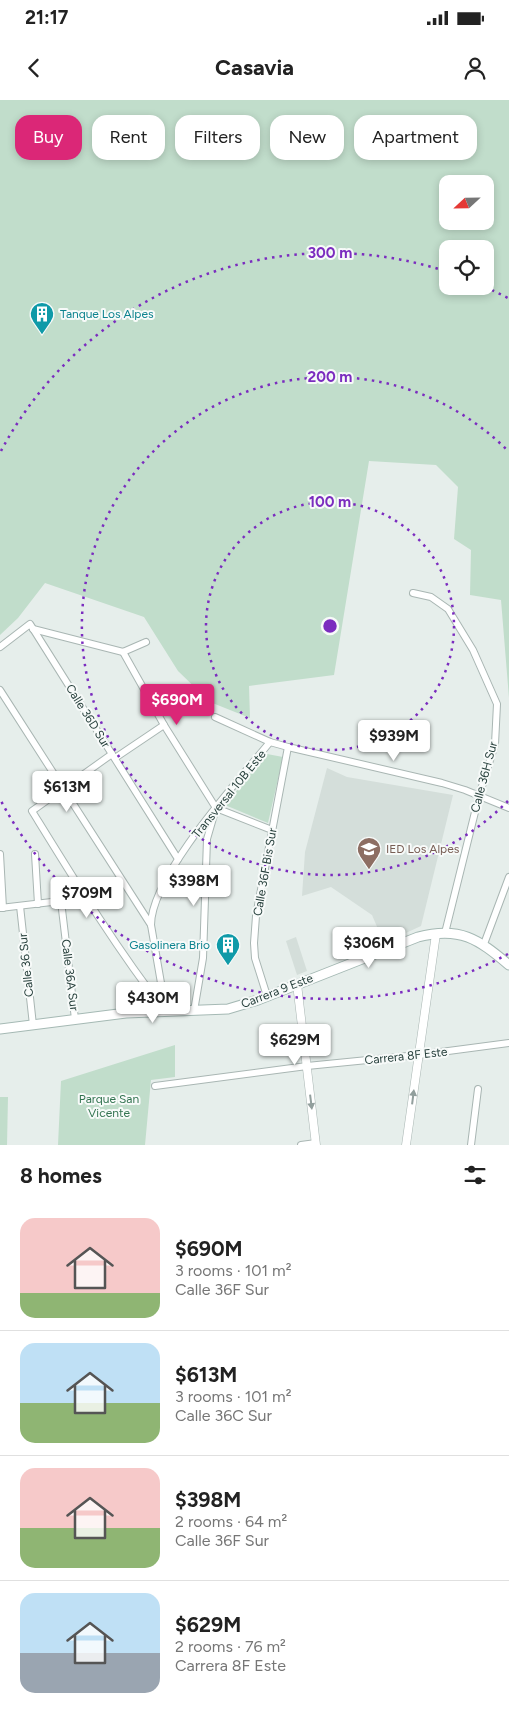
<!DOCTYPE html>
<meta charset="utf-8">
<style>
body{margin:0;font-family:Figtree,sans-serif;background:#f2f2f2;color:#222;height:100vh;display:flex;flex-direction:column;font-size:19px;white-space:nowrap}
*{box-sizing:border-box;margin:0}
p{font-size:16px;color:#767676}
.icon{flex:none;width:28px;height:28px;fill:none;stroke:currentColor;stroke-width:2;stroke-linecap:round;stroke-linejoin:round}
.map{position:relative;height:1045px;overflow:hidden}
.drawer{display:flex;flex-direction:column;background:#fff;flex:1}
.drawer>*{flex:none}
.top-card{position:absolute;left:15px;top:15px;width:480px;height:45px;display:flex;gap:10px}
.needle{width:32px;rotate:248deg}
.tools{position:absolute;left:439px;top:75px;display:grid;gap:10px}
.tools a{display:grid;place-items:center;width:55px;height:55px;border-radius:10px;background:#fff;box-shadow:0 2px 8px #0003;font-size:25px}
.price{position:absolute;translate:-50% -42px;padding:0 11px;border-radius:5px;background:#fff;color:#222;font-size:16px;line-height:32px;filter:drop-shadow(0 1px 2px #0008)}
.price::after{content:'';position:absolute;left:50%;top:30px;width:15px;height:11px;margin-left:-8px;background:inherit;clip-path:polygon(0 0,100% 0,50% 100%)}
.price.selected{background:#db2777;color:#fff}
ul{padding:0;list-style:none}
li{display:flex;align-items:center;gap:15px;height:125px;padding:0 20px}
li+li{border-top:1px solid #e0e0e0}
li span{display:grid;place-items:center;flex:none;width:140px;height:100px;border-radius:15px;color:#555}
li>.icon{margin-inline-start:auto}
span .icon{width:60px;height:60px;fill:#fffc;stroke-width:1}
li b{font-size:21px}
h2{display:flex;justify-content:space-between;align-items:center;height:60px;padding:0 20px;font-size:21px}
.tag{padding:0 18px;border-radius:15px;background:#fff;box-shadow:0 2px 8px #0003;font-size:18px;line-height:45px}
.tag.selected{background:#db2777;color:#fff}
.status{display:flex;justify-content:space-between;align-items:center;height:35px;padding:0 25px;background:#fff;direction:ltr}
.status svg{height:14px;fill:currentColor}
header{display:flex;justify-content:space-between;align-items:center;height:65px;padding:0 20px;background:#fff;font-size:22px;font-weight:700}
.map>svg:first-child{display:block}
.built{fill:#d4deda}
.green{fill:#c1ddcb;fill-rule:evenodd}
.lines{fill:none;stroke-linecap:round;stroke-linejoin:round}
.minor-casing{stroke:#a9b6b3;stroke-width:8}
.tertiary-casing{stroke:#a9b6b3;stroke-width:9}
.secondary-casing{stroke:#a5b9b4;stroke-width:11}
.minor{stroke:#fff;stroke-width:6}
.tertiary{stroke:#fff;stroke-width:8}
.secondary{stroke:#fff;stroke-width:9}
.oneway{fill:#929f9d}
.ring{fill:none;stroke:#7b2cbf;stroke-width:2.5;stroke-dasharray:2.5 5}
.labels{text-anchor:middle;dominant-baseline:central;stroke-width:4;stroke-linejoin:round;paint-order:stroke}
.culture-label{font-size:12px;fill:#0d838f;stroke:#f7faf9;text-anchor:start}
.street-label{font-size:12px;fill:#263f3b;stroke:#f7faf9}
.education-label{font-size:12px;fill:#785e54;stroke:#f7faf9;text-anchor:start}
.park-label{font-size:12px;fill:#337451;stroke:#f7faf9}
.centre{fill:#7b2cbf;stroke:#f7faf9;stroke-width:2.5}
.ring-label{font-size:15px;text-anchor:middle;font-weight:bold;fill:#7b2cbf;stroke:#f7faf9;stroke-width:4;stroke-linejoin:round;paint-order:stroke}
</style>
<div class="status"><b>21:17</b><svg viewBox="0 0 49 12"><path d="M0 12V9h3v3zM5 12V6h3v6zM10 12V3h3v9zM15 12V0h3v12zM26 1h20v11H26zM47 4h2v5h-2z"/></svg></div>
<header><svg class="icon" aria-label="back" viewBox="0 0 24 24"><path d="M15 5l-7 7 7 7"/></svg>Casavia<svg class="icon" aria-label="person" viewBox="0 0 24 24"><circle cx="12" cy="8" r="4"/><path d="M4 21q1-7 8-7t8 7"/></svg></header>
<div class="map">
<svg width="509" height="1045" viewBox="0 0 509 1045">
<rect width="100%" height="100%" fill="#e6eeeb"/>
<!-- built -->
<g class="built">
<polygon points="327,668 347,677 453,695 421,826 384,843 372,815 331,787 302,796 305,752"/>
<polygon points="296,837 307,871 297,875 286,841"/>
</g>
<!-- green -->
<g class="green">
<path d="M0,0H509V633V598L501,500L470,495L471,450L454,439L458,387L436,365L369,361L334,575L249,586L250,618L210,602L178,571L144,517L45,483L18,518L0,535ZM448,84H485V121H448ZM448,149H485V186H448Z"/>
<polygon points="267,654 283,657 268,723 225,705"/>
<polygon points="175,945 175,977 151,980 145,1045 58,1045 61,981"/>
<polygon points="0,997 8,997 7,1045 0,1045"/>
</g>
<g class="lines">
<!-- minor casing -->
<g class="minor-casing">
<g id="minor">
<polyline points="413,493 431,497 448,509 473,550 497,604 495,644 479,696 445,833"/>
<polyline points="33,529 123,552 146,542"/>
<polyline points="0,547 30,524 178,759"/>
<polyline points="123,552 164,625 216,708 207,739 203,858 194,911"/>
<polyline points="0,590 151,825 166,912"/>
<polyline points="215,617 270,642 288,647 442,683 465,690 509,708"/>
<path d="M112,654L32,711C74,779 116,848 165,911"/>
<polyline points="115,658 164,625"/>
<polyline points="216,708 272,730"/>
<polyline points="0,754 3,808"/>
<polyline points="35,754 38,804"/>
<polyline points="61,801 75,919"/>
<polyline points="20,806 33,925"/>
<polyline points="0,808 86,798"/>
<path d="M151,825C151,776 238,681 270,642"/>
<polyline points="484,844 509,777"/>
<polyline points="267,896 255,858 254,843 256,816 288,647"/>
<polyline points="155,986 307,966 418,955 509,943"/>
<polyline points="301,1045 316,1043"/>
<polyline points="471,1045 478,989"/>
</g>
</g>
<!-- tertiary casing -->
<g class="tertiary-casing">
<g id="tertiary">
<polyline points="297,884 316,1045"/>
<polyline points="406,1045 436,834"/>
</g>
</g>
<!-- secondary casing -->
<g class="secondary-casing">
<path id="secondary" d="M0,929L126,913L228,909L258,900L418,837C460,826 478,839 509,865"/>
</g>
<!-- minor -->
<use href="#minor" class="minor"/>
<!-- tertiary -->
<use href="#tertiary" class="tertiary"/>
<!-- secondary -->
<use href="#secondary" class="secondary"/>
</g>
<!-- one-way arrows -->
<defs><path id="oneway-solid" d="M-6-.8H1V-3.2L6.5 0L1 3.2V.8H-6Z" transform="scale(1.25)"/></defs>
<g class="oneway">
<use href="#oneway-solid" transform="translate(413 997) rotate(-83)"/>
<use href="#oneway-solid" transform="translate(311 1002) rotate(83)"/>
</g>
<!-- distance rings -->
<g class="ring">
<circle cx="330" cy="526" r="124"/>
<path d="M508 701A249 249 0 1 1 508 351"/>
<path d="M508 854A373 373 0 0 1 1 701M1 351A373 373 0 0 1 445 171M485 187A373 373 0 0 1 508 198"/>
</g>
<!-- icons -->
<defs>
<g id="building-pin" transform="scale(1.25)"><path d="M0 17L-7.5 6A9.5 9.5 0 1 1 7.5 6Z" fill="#0f9aa8" stroke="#f7faf9"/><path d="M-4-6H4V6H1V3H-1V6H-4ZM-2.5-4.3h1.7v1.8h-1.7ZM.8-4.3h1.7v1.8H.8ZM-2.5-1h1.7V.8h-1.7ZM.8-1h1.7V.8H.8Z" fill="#fff"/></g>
<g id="school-pin" transform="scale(1.25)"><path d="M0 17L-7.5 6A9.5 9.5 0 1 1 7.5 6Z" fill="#8d6e63" stroke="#f7faf9"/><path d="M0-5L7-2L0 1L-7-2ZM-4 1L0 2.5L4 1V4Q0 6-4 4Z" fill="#fff"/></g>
</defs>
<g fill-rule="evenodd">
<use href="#building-pin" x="42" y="214"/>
<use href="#school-pin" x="369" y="749"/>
<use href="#building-pin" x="228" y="845"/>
</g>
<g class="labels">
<!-- culture labels -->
<g class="culture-label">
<text x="60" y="214">Tanque Los Alpes</text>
<text x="210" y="845" text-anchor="end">Gasolinera Brio</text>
</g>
<!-- street labels -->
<g class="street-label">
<text transform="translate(88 616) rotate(58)">Calle 36D Sur</text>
<text transform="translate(484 677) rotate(-75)">Calle 36H Sur</text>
<text transform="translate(229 694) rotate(-51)">Transversal 10B Este</text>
<text transform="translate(265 772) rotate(-80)">Calle 36F Bis Sur</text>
<text transform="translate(26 865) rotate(-96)">Calle 36 Sur</text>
<text transform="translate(70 875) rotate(83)">Calle 36A Sur</text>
<text transform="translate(277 891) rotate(-21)">Carrera 9 Este</text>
<text transform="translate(406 956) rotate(-6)">Carrera 8F Este</text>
</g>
<!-- education labels -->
<g class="education-label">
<text x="386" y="749">IED Los Alpes</text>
</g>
<!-- park labels -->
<g class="park-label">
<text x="109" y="999">Parque San<tspan x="109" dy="14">Vicente</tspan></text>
</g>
</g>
<circle cx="330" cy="526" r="8" class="centre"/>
<g class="ring-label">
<text x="330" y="158">300 m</text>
<text x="330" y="282">200 m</text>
<text x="330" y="407">100 m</text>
</g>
</svg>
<div class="tools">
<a><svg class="needle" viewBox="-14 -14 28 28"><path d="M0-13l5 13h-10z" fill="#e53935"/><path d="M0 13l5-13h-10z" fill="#767676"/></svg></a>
<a><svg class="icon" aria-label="locate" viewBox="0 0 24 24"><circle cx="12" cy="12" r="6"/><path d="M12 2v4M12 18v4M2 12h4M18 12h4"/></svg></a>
</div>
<b class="price selected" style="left:177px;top:626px">$690M</b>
<b class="price" style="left:394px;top:662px">$939M</b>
<b class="price" style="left:67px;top:713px">$613M</b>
<b class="price" style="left:194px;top:807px">$398M</b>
<b class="price" style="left:87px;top:819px">$709M</b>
<b class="price" style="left:369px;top:869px">$306M</b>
<b class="price" style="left:153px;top:924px">$430M</b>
<b class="price" style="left:295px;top:966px">$629M</b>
<div class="top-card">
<a class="tag selected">Buy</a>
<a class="tag">Rent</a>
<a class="tag">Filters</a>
<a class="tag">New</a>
<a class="tag">Apartment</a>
</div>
</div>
<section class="drawer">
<h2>8 homes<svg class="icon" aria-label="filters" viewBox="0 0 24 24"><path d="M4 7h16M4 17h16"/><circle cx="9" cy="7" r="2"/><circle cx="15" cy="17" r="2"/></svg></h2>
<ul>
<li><span style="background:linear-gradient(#f6c9c9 75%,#8fb573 0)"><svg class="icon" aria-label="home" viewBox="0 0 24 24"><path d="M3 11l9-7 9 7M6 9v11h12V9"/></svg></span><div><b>$690M</b><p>3 rooms · 101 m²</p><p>Calle 36F Sur</p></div></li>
<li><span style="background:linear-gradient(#bfe0f5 60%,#8fb573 0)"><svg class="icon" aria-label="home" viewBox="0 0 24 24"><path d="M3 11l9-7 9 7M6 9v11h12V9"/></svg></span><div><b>$613M</b><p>3 rooms · 101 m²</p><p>Calle 36C Sur</p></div></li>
<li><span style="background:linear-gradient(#f6c9c9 60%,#8fb573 0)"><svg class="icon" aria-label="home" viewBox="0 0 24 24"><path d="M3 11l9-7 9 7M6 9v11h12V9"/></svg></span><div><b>$398M</b><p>2 rooms · 64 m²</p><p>Calle 36F Sur</p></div></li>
<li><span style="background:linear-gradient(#bfe0f5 60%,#9aa5b1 0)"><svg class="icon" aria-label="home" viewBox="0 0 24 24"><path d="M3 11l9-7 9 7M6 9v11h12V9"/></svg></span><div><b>$629M</b><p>2 rooms · 76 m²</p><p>Carrera 8F Este</p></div></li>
</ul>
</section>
